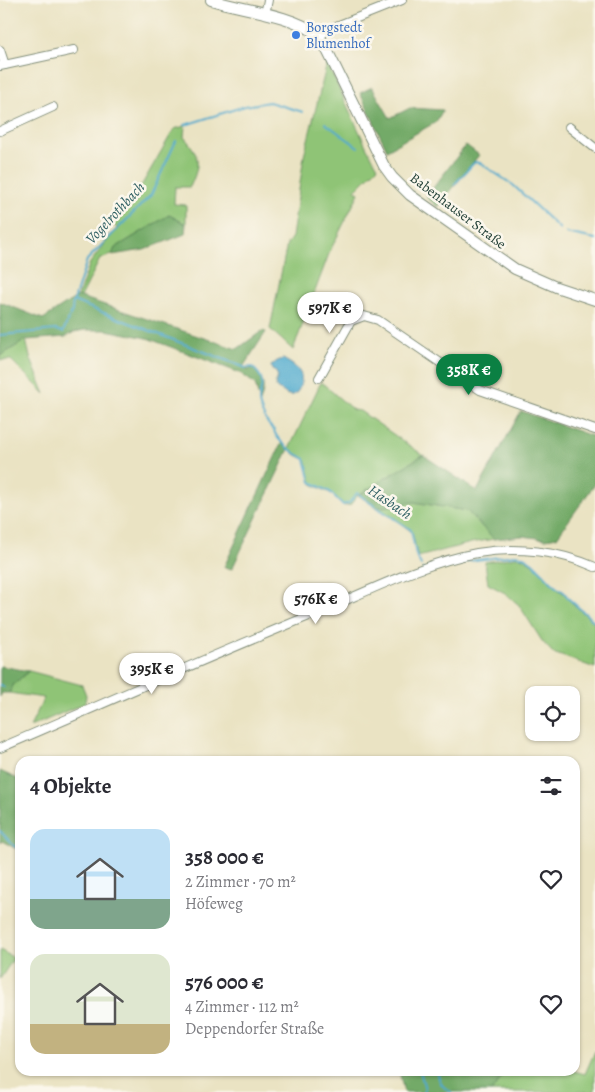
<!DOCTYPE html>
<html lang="de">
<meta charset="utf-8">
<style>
body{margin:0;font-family:Alegreya,serif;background:#f7f7f7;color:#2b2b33;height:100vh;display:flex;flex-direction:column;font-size:19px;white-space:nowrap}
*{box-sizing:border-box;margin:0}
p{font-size:16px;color:#7c7c81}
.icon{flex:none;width:28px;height:28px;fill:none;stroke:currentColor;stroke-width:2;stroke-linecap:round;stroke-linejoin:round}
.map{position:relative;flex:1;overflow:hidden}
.details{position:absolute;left:15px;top:756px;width:565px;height:320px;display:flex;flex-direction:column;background:#fff;border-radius:15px;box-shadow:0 1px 4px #0004}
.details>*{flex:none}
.controls{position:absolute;left:525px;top:686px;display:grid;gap:10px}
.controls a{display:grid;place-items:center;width:55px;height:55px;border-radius:10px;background:#fff;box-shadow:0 1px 4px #0004;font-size:25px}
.price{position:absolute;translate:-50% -42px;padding:0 11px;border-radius:18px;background:#fff;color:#222;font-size:16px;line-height:32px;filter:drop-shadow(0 1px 2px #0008)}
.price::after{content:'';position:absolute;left:50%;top:30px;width:15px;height:11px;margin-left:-8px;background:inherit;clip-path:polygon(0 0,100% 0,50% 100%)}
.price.current{background:#0b8043;color:#fff}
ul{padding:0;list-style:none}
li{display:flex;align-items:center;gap:15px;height:125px;padding:0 15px}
li span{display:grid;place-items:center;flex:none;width:140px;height:100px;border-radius:15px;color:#555}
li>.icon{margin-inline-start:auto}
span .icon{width:60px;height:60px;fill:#fffc;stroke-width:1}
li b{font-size:21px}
h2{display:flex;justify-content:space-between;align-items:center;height:60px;padding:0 15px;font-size:21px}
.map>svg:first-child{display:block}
.green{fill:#8fc476;stroke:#578055}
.forest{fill:#73aa67;stroke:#49744e}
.water{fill:#50aace;stroke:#387481}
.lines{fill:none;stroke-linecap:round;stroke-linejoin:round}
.stream{stroke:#50aace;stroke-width:2}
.minor-casing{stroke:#84907c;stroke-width:10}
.major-casing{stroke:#84907c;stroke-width:12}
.minor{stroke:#fff;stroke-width:8}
.major{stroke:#fff;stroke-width:10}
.shop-dot{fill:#3f7fe0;stroke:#fbf7ec;stroke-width:2}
.labels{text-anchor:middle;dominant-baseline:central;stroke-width:5;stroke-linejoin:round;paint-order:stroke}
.shop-label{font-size:14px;fill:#366cbe;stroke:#fbf7ec;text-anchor:start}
.street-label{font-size:14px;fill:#1f3d34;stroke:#fbf7ec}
.water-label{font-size:15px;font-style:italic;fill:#2e5e62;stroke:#fbf7ec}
</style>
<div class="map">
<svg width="595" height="1092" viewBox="0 0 595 1092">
<rect width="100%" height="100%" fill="#fbf7ec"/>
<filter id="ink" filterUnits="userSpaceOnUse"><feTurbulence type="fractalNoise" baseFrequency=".02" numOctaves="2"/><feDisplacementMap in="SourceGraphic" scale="10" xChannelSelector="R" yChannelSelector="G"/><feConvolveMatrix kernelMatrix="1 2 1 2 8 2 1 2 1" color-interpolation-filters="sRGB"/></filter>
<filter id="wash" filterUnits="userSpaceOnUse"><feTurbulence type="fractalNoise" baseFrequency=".0096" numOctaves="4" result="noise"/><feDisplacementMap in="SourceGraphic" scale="20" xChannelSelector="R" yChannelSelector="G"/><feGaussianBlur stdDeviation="1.12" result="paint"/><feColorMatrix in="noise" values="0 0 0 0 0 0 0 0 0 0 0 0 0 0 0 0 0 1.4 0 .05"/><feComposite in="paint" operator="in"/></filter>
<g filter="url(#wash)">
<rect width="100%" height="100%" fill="#eae3c3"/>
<!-- green -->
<g class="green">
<polygon points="327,63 367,148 378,167 355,190 359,193 330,251 293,350 270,329 287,244 292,237 304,156"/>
<path d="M185,126L184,137C201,156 200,165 190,187H175L174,204L186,205V224L169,215L115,248L112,255L100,259L81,297L78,296L90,263L117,228L113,224L133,200L174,129Z"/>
<polygon points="26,340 30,357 45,394 11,360 0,360 0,356"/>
<polygon points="321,382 353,410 360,411 423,455 358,495 350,505 344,506 332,494 312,484 306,460 296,455 289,449"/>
<polygon points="414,502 467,511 494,539 471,543 418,557 412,532 392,517 375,507"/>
<polygon points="516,557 524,558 535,566 558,589 566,595 571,602 595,623 595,668 553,653 542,641 519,605 505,593 488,584 485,562"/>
<polygon points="29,671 82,685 86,695 85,703 30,727 44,698 9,693 14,684"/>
<polygon points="0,950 14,958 0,979"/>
<polygon points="595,1051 595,1092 491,1092 504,1074 513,1071 574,1071 585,1074"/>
</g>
<!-- forest -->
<g class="forest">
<polygon points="372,87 390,118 410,108 443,110 436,122 387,150 360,93"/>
<polygon points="466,145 479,155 438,207 426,197"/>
<polygon points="169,215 186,224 185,234 144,250 112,255 115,248"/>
<path d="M78,296L237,349L262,331L266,332L243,367L248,370L253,368C265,379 265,388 260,402L255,384L240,373L147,338L106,330H85L74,332L66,337L26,340L0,356V302L43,319Z"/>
<polygon points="521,411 595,437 595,484 557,537 546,539 522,536 494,539 467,511 414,502 377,508 358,495 423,455 477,491"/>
<polygon points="282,442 289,449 232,569 224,567"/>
<polygon points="0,666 29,671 14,684 9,693 2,693 0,697"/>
<polygon points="0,771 20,780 20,851 2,841 0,843"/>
<polygon points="399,1071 513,1071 504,1075 491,1092 404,1092"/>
</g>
<!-- water -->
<path class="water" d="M283,359C290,363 298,367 301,375C303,382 298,398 289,395C286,395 284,392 282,391C277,389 276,389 275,383L278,377L276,372L272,370L271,366L277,361Z"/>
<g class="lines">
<!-- stream -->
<g class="stream">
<polyline points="325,123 358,147"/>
<polyline points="185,125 245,106 269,102 303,112"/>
<polyline points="454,185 472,165 475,162 480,163 513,185 560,229"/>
<polyline points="566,233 595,239"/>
<polyline points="74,300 87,260 151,195 176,141"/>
<path d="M0,335L56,330L63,332L72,311L73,301L246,368L252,367C266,379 262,383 259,399C258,407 267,425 274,430C276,441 295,454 305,459L311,482L330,492L343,505L349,503L357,493C374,507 393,517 411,530L416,555L421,565"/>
<polyline points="423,569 425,572 446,564 514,555 523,556 533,563 556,587 564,592 569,599 595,622"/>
<polyline points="0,685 4,687"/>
<polyline points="0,831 15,847 20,848"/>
<polyline points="420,1071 425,1089 424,1092"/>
<path d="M438,1071C438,1082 442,1087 451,1092"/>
</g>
</g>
</g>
<g filter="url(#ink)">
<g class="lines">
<!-- minor casing -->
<g class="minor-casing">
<g id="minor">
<polyline points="265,14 268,0"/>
<polyline points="319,37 329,29 402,0"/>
<polyline points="0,50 5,65"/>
<polyline points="0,66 74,50"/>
<polyline points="569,127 595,148"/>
<polyline points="0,131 53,107"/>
<polyline points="319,378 351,321 364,316 378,320 480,390 595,430"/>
<path d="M0,748C107,702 213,655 321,611C368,591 426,562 477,553C516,546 559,551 595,567"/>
</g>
</g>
<!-- major casing -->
<g class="major-casing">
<path id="major" d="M211,0C240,9 293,15 315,33C321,38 324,45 328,52L384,166L392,177L410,195L515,269L556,287L595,300"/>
</g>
<!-- minor -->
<use href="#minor" class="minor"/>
<!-- major -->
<use href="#major" class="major"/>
</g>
</g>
<!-- markers -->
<circle class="shop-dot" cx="296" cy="35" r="5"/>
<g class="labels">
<!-- shop labels -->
<g class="shop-label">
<text x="306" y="27">Borgstedt<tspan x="306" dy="16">Blumenhof</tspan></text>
</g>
<!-- street labels -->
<g class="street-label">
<text transform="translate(458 211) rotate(37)">Babenhauser Straße</text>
</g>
<!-- water labels -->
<g class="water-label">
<text transform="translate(115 213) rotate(-47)">Vogelrothbach</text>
<text transform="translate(390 502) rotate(34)">Hasbach</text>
</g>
</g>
</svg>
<div class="controls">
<a><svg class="icon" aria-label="locate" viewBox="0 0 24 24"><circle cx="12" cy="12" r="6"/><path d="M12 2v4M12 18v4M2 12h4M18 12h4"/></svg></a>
</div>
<b class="price" style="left:330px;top:334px">597K €</b>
<b class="price current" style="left:469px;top:396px">358K €</b>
<b class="price" style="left:316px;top:625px">576K €</b>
<b class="price" style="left:152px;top:695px">395K €</b>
<section class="details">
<h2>4 Objekte<svg class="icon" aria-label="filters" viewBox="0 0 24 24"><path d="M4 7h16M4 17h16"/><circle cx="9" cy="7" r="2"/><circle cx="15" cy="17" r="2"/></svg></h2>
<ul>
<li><span style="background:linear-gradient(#bfe0f5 70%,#7fa58c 0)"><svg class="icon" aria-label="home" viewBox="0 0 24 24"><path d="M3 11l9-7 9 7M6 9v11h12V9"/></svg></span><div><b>358 000 €</b><p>2 Zimmer · 70 m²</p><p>Höfeweg</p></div><svg class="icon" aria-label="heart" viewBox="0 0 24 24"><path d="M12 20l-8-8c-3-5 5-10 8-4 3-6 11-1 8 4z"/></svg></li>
<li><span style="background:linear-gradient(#dfe7d0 70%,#c2b280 0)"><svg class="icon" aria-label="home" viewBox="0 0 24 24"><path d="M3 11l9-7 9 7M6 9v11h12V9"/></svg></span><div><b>576 000 €</b><p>4 Zimmer · 112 m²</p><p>Deppendorfer Straße</p></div><svg class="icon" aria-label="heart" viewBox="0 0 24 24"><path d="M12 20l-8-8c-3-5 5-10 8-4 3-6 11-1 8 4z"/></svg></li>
</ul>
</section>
</div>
